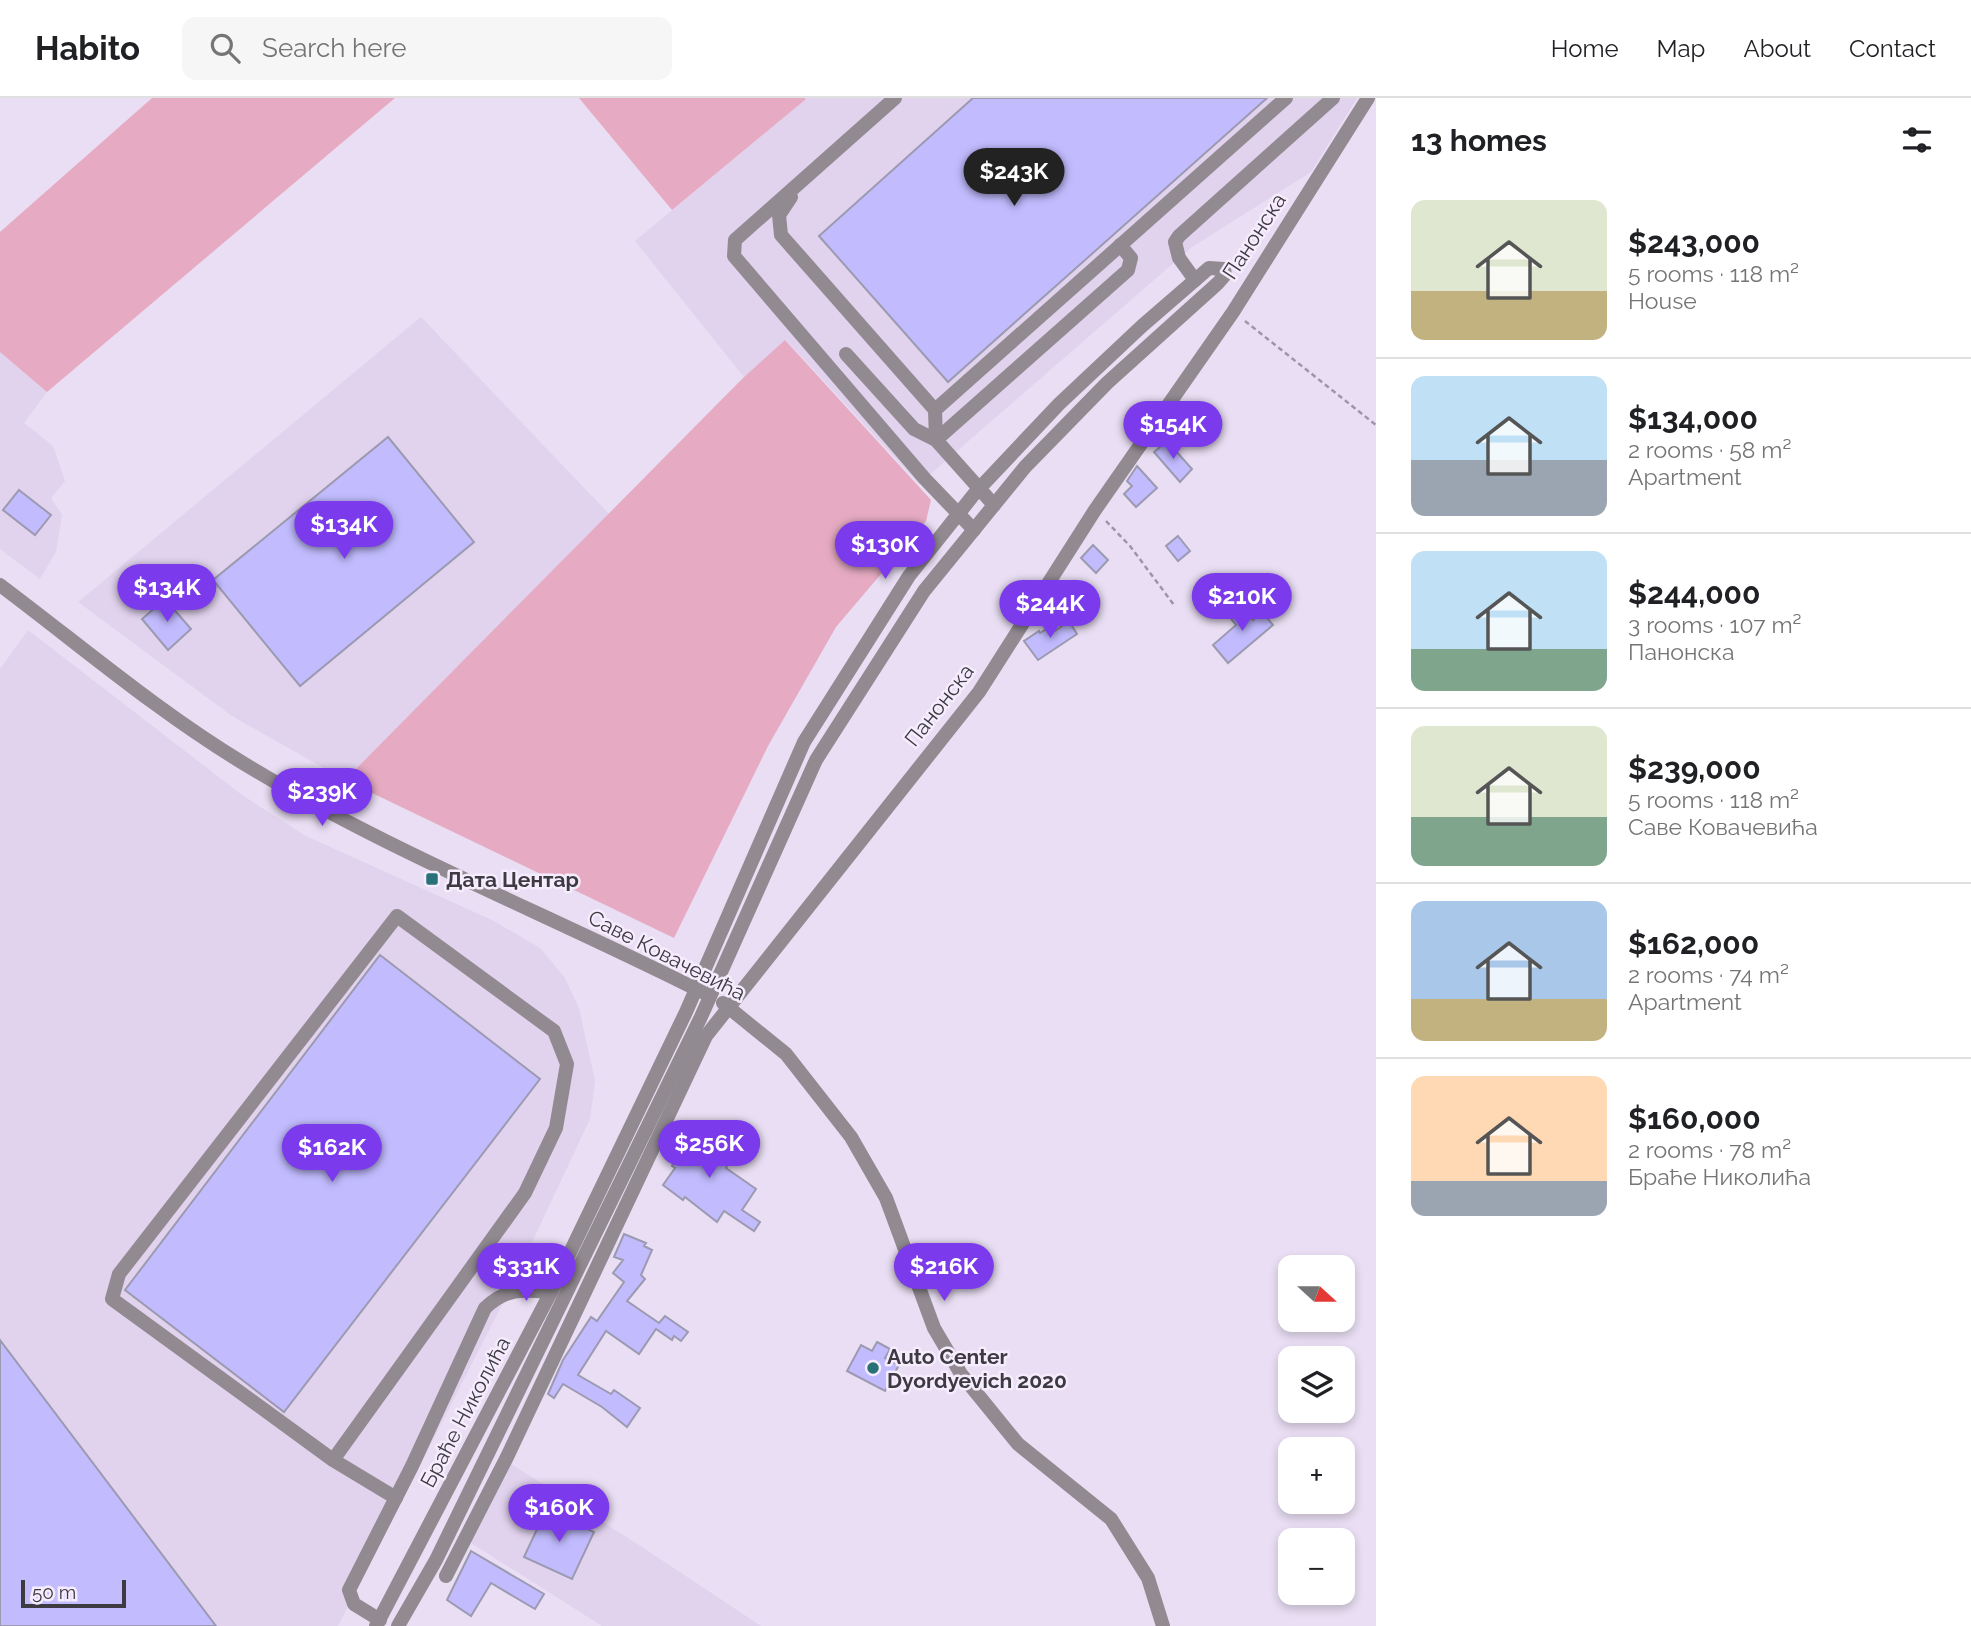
<!DOCTYPE html>
<meta charset="utf-8">
<style>
body{margin:0;font-family:Raleway,sans-serif;background:#f6f6f6;color:#202124;height:100vh;display:flex;flex-direction:column;font-size:26px;white-space:nowrap}
*{box-sizing:border-box;margin:0}
p{font-size:23px;color:#757577}
.icon{flex:none;width:38px;height:38px;fill:none;stroke:currentColor;stroke-width:2;stroke-linecap:round;stroke-linejoin:round}
.map{position:relative;flex:1;overflow:hidden}
.sheet{display:flex;flex-direction:column;background:#fff;width:595px}
.sheet>*{flex:none}
.needle{width:46px;rotate:111deg}
.buttons{position:absolute;left:1278px;top:1157px;display:grid;gap:14px}
.buttons a{display:grid;place-items:center;width:77px;height:77px;border-radius:14px;background:#fff;box-shadow:0 4px 10px #0003;font-size:35px}
.scale{position:absolute;left:21px;bottom:18px;width:105px;box-sizing:border-box;padding-left:7px;border:4px solid #3e3a42;border-top:0;font-size:19px;line-height:24px;white-space:nowrap;color:#3e3a42;-webkit-text-stroke:5px #f5ecfd;paint-order:stroke}
.price{position:absolute;translate:-50% -60px;padding:0 16px;border-radius:24px;background:#7c3aed;color:#fff;font-size:23px;line-height:46px;filter:drop-shadow(0 2px 4px #0008)}
.price::after{content:'';position:absolute;left:50%;top:42px;width:21px;height:16px;margin-left:-10px;background:inherit;clip-path:polygon(0 0,100% 0,50% 100%)}
.price.selected{background:#222;color:#fff}
ul{padding:0;list-style:none}
li{display:flex;align-items:center;gap:21px;height:175px;padding:0 35px}
li+li{border-top:2px solid #e0e0e0}
li span{display:grid;place-items:center;flex:none;width:196px;height:140px;border-radius:14px;color:#555}
li>.icon{margin-inline-start:auto}
span .icon{width:84px;height:84px;fill:#fffc;stroke-width:1}
li b{font-size:30px}
h2{display:flex;justify-content:space-between;align-items:center;height:84px;padding:0 35px;font-size:30px}
header{display:flex;align-items:center;gap:42px;box-sizing:border-box;height:98px;padding:0 35px;background:#fff;border-bottom:2px solid #e0e0e0}
header strong{font-size:33px}
nav{display:flex;gap:38px;margin-inline-start:auto;font-size:24px}
.search{width:490px;height:63px;background:#f6f6f6;display:flex;align-items:center;gap:18px;box-sizing:border-box;padding:0 24px;border-radius:14px;color:#757577;font-size:26px}
main{display:flex;flex:1;min-height:0}
.map>svg:first-child{display:block}
.built{fill:#e1d2ee}
.green{fill:#e6abc2}
.building{fill:#c2bcff;stroke:#9c9ab0;stroke-width:2}
.lines{fill:none;stroke-linecap:round;stroke-linejoin:round}
.path{stroke:#9e96a5;stroke-width:2.5;stroke-dasharray:5 3.5;stroke-linecap:butt}
.minor{stroke:#928a91;stroke-width:14}
.poi-dot{fill:#287277;stroke:#f5ecfd;stroke-width:2.5}
.labels{text-anchor:middle;dominant-baseline:central;stroke-width:5;stroke-linejoin:round;paint-order:stroke}
.street-label{font-size:21px;fill:#3e3a42;stroke:#f5ecfd}
.poi-label{font-size:21px;font-weight:bold;fill:#3e3a42;stroke:#f5ecfd;text-anchor:start}
</style>
<header>
<strong>Habito</strong>
<div class="search"><svg class="icon" aria-label="search" viewBox="0 0 24 24"><circle cx="10" cy="10" r="6"/><path d="M15 15l6 6"/></svg>Search here</div>
<nav><a>Home</a><a>Map</a><a>About</a><a>Contact</a></nav>
</header>
<main>
<div class="map">
<svg width="1376" height="1528" viewBox="0 0 1376 1528">
<rect width="100%" height="100%" fill="#e9def3"/>
<!-- built -->
<g class="built">
<polygon points="807,0 1357,0 1311,74 1192,149 919,386 786,242 744,279 635,143"/>
<polygon points="421,219 610,417 345,682 232,618 78,504"/>
<polygon points="0,254 47,294 24,325 53,348 65,383 51,400 62,417 56,454 40,481 0,451"/>
<polygon points="28,532 242,697 306,738 494,823 540,850 565,880 579,910 595,983 590,1021 511,1189 338,1528 0,1528 0,571"/>
<polygon points="508,1364 642,1449 761,1528 602,1528 468,1443"/>
</g>
<!-- green -->
<g class="green">
<polygon points="152,0 395,0 47,294 0,254 0,134"/>
<polygon points="579,0 805,0 806,1 672,112"/>
<polygon points="785,242 931,402 926,423 836,529 768,648 674,840 345,682 744,279"/>
</g>
<!-- building -->
<g class="building">
<polygon points="973,0 1267,0 948,284 819,138"/>
<polygon points="388,339 474,444 300,588 213,482"/>
<polygon points="1167,343 1192,371 1180,384 1154,354"/>
<polygon points="1137,368 1157,390 1136,409 1124,396 1132,388 1127,383"/>
<polygon points="19,392 51,417 35,437 3,412"/>
<polygon points="1178,438 1190,453 1178,463 1166,448"/>
<polygon points="1093,447 1108,462 1096,475 1081,460"/>
<polygon points="165,501 191,531 168,552 142,521"/>
<polygon points="1240,506 1253,522 1262,514 1273,527 1228,565 1213,547 1236,527 1228,517"/>
<polygon points="1069,523 1077,536 1038,562 1024,543 1039,533 1040,535 1051,528 1055,533"/>
<polygon points="380,857 540,981 284,1314 125,1192"/>
<polygon points="689,1028 714,1041 710,1047 732,1061 726,1070 756,1091 742,1112 760,1124 754,1133 724,1113 717,1124 685,1099 683,1102 663,1087 675,1070 672,1068 684,1041 681,1040"/>
<polygon points="624,1136 646,1145 644,1148 652,1152 641,1177 645,1181 627,1203 659,1225 665,1218 688,1234 681,1243 674,1238 672,1242 656,1231 639,1256 606,1233 578,1277 611,1296 614,1292 640,1310 627,1329 602,1309 563,1286 554,1300 548,1296 563,1262 591,1219 597,1223 624,1184 613,1175 623,1162 614,1159"/>
<polygon points="0,1242 216,1528 0,1528"/>
<polygon points="877,1244 890,1251 885,1260 899,1267 885,1293 847,1273 861,1247 872,1253"/>
<polygon points="546,1412 594,1434 572,1481 524,1459"/>
<polygon points="471,1453 544,1496 535,1511 491,1485 471,1518 447,1502"/>
</g>
<g class="lines">
<!-- path -->
<g class="path">
<polyline points="1245,223 1376,327"/>
<polyline points="1106,423 1130,448 1174,507"/>
</g>
<!-- minor -->
<g class="minor">
<polyline points="895,0 735,142 734,158 925,381 974,432"/>
<polyline points="791,99 779,117 781,137 935,312"/>
<polyline points="1195,182 1179,160 1175,144 1179,138 1333,0"/>
<polyline points="846,256 914,331 936,342 1128,172 1131,160 1120,147"/>
<polyline points="994,407 936,342 935,312 1286,0"/>
<path d="M0,487C80,547 157,613 243,665C389,754 550,817 702,894"/>
<polyline points="723,905 786,956 851,1039 886,1100 934,1230 961,1276 1018,1346 1111,1421 1148,1480 1163,1528"/>
<polyline points="333,1362 112,1201 119,1176 397,818 554,933 567,966 556,1030 525,1095 333,1362 396,1400"/>
<polyline points="446,1478 507,1359 706,938 979,594 1095,412 1233,214 1368,0"/>
<path d="M380,1522L354,1506L349,1492L412,1368L485,1210C507,1189 523,1192 551,1194"/>
<polyline points="376,1528 551,1194 686,914 804,644 909,478 975,395 1059,306 1142,228 1209,170 1224,171 1225,177 1218,185 1107,285 1025,369 924,493 816,662 700,921 436,1462 398,1528"/>
</g>
</g>
<!-- markers -->
<g class="poi-dot">
<rect x="425" y="774" width="14" height="14" rx="3.5"/>
<circle cx="873" cy="1270" r="7"/>
</g>
<g class="labels">
<!-- street labels -->
<g class="street-label">
<text transform="translate(1254 138) rotate(-57)">Панонска</text>
<text transform="translate(939 607) rotate(-52)">Панонска</text>
<text transform="translate(667 857) rotate(27)">Саве Ковачевића</text>
<text transform="translate(465 1314) rotate(-62)">Браће Николића</text>
</g>
<!-- poi labels -->
<g class="poi-label">
<text x="446" y="781">Дата Центар</text>
<text x="887" y="1258">Auto Center<tspan x="887" dy="24">Dyordyevich 2020</tspan></text>
</g>
</g>
</svg>
<div class="buttons">
<a><svg class="needle" viewBox="-14 -14 28 28"><path d="M0-13l5 13h-10z" fill="#e53935"/><path d="M0 13l5-13h-10z" fill="#757577"/></svg></a>
<a><svg class="icon" aria-label="layers" viewBox="0 0 24 24"><path d="M12 4l9 5-9 5-9-5zM3 14l9 5 9-5"/></svg></a>
<a>+</a>
<a>−</a>
</div>
<div class="scale">50 m</div>
<b class="price selected" style="left:1014px;top:110px">$243K</b>
<b class="price" style="left:1173px;top:363px">$154K</b>
<b class="price" style="left:344px;top:463px">$134K</b>
<b class="price" style="left:885px;top:483px">$130K</b>
<b class="price" style="left:167px;top:526px">$134K</b>
<b class="price" style="left:1242px;top:535px">$210K</b>
<b class="price" style="left:1050px;top:542px">$244K</b>
<b class="price" style="left:322px;top:730px">$239K</b>
<b class="price" style="left:709px;top:1082px">$256K</b>
<b class="price" style="left:332px;top:1086px">$162K</b>
<b class="price" style="left:526px;top:1205px">$331K</b>
<b class="price" style="left:944px;top:1205px">$216K</b>
<b class="price" style="left:559px;top:1446px">$160K</b>
</div>
<section class="sheet">
<h2>13 homes<svg class="icon" aria-label="filters" viewBox="0 0 24 24"><path d="M4 7h16M4 17h16"/><circle cx="9" cy="7" r="2"/><circle cx="15" cy="17" r="2"/></svg></h2>
<ul>
<li><span style="background:linear-gradient(#dfe7d0 65%,#c2b280 0)"><svg class="icon" aria-label="home" viewBox="0 0 24 24"><path d="M3 11l9-7 9 7M6 9v11h12V9"/></svg></span><div><b>$243,000</b><p>5 rooms · 118 m²</p><p>House</p></div></li>
<li><span style="background:linear-gradient(#bfe0f5 60%,#9aa5b1 0)"><svg class="icon" aria-label="home" viewBox="0 0 24 24"><path d="M3 11l9-7 9 7M6 9v11h12V9"/></svg></span><div><b>$134,000</b><p>2 rooms · 58 m²</p><p>Apartment</p></div></li>
<li><span style="background:linear-gradient(#bfe0f5 70%,#7fa58c 0)"><svg class="icon" aria-label="home" viewBox="0 0 24 24"><path d="M3 11l9-7 9 7M6 9v11h12V9"/></svg></span><div><b>$244,000</b><p>3 rooms · 107 m²</p><p>Панонска</p></div></li>
<li><span style="background:linear-gradient(#dfe7d0 65%,#7fa58c 0)"><svg class="icon" aria-label="home" viewBox="0 0 24 24"><path d="M3 11l9-7 9 7M6 9v11h12V9"/></svg></span><div><b>$239,000</b><p>5 rooms · 118 m²</p><p>Саве Ковачевића</p></div></li>
<li><span style="background:linear-gradient(#a9c7e8 70%,#c2b280 0)"><svg class="icon" aria-label="home" viewBox="0 0 24 24"><path d="M3 11l9-7 9 7M6 9v11h12V9"/></svg></span><div><b>$162,000</b><p>2 rooms · 74 m²</p><p>Apartment</p></div></li>
<li><span style="background:linear-gradient(#ffd9b3 75%,#9aa5b1 0)"><svg class="icon" aria-label="home" viewBox="0 0 24 24"><path d="M3 11l9-7 9 7M6 9v11h12V9"/></svg></span><div><b>$160,000</b><p>2 rooms · 78 m²</p><p>Браће Николића</p></div></li>
</ul>
</section>
</main>
